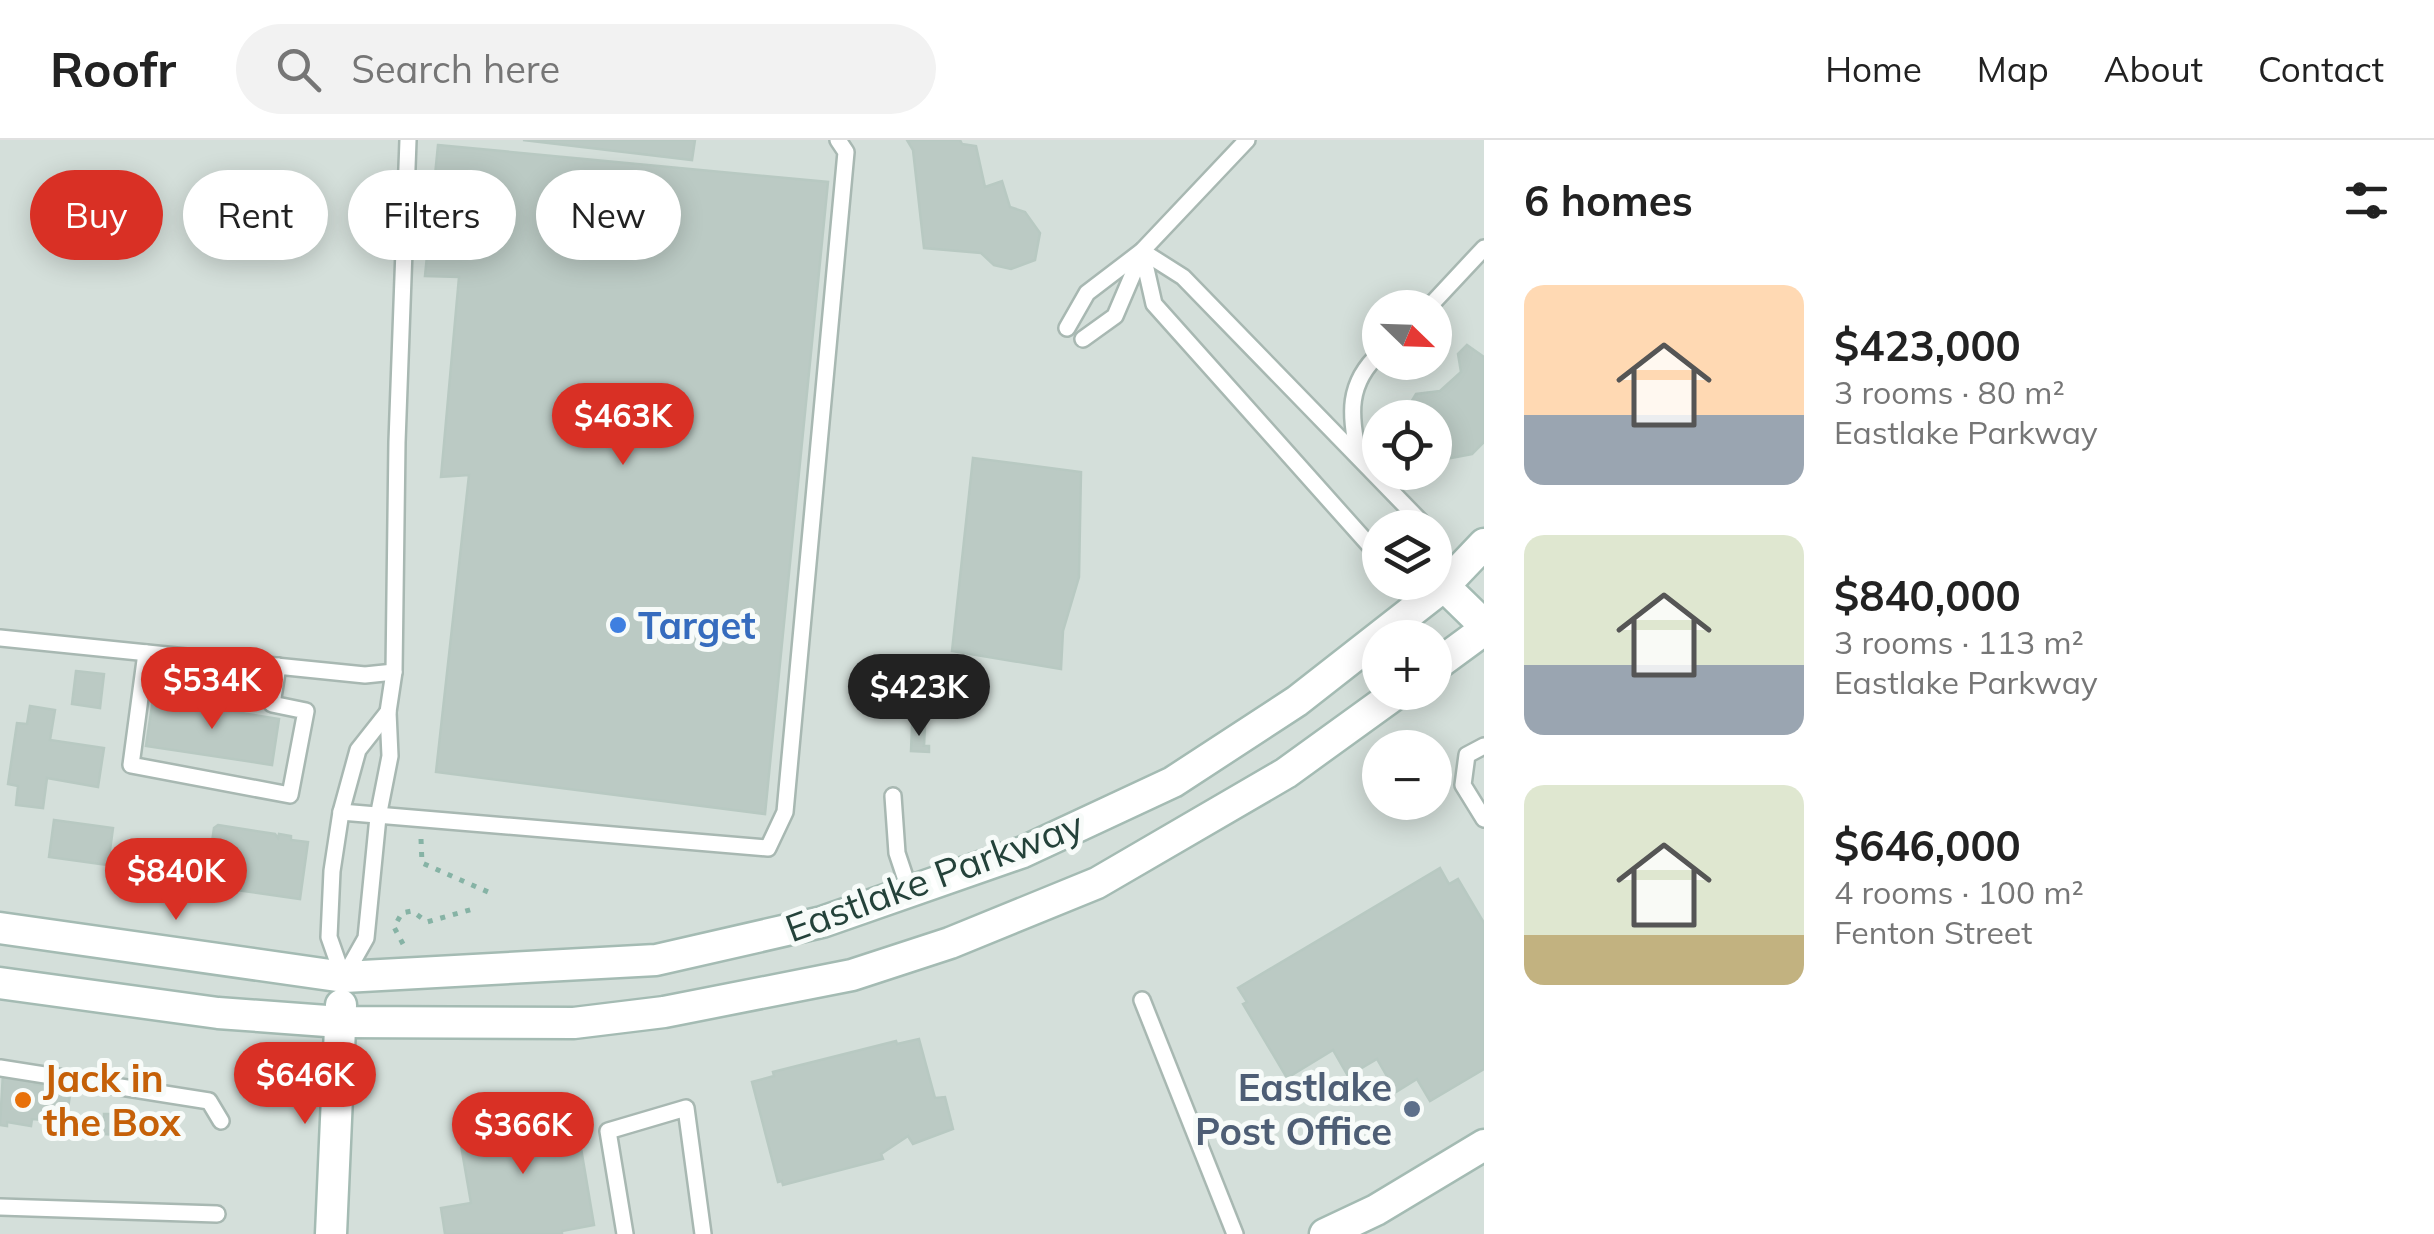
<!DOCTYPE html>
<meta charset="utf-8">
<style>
body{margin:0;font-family:Mulish,sans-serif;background:#f2f2f2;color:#222;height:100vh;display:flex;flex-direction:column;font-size:38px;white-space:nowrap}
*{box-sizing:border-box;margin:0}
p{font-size:32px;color:#767676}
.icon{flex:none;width:55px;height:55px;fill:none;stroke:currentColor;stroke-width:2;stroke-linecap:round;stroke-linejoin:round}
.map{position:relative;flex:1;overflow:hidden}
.sheet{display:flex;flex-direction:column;background:#fff;width:950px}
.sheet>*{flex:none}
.guide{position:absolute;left:30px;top:30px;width:950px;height:90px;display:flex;gap:20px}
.needle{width:65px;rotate:113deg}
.tools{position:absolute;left:1362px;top:150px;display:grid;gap:20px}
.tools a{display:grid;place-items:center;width:90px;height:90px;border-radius:50%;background:#fff;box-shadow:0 5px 25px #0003;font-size:50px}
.price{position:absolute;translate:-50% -85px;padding:0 22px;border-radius:35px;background:#d93025;color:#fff;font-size:32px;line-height:65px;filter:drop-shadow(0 2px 5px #0008)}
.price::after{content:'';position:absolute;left:50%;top:60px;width:30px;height:22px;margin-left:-15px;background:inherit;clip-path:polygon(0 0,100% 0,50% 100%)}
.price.selected{background:#222;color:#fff}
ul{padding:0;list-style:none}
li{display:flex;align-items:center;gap:30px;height:250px;padding:0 40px}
li span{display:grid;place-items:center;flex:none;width:280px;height:200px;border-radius:20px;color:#555}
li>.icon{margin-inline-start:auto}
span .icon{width:120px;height:120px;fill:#fffc;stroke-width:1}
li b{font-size:42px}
h2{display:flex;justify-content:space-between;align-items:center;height:120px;padding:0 40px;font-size:42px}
.pill{padding:0 35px;border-radius:45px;background:#fff;box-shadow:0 5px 25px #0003;font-size:35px;line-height:90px}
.pill.selected{background:#d93025;color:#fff}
header{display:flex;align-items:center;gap:60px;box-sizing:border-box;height:140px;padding:0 50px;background:#fff;border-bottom:2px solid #e0e0e0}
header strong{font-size:48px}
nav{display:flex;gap:55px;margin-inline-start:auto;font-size:35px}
.search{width:700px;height:90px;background:#f2f2f2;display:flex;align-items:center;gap:25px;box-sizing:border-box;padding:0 35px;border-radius:55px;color:#767676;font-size:38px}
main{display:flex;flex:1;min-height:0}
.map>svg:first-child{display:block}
.built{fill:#d4dfda;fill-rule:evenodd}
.building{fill:#bbcac4;stroke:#b8c9c2;stroke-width:2.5}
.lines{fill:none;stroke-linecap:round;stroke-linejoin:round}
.lane-casing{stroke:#a8b8b2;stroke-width:20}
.secondary-casing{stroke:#a4bbb3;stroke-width:35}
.path{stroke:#86b3a5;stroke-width:5;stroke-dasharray:5 8;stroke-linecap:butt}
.lane{stroke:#fff;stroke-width:15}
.secondary{stroke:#fff;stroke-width:30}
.shop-dot{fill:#3f7fe0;stroke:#f7fbf9;stroke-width:4}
.food-dot{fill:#e8710a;stroke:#f7fbf9;stroke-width:4}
.service-dot{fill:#5c6f8a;stroke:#f7fbf9;stroke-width:4}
.labels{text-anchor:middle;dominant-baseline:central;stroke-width:10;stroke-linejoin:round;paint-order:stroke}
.shop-label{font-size:38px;font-weight:bold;fill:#366cbe;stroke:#f7fbf9;text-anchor:start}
.street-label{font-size:38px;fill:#24423a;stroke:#f7fbf9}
.food-label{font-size:38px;font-weight:bold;fill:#c56008;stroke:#f7fbf9;text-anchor:start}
.service-label{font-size:38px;font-weight:bold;fill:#4e5e75;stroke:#f7fbf9;text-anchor:end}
</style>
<header>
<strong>Roofr</strong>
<div class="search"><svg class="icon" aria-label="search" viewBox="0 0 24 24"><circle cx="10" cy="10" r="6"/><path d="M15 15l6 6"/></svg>Search here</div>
<nav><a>Home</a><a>Map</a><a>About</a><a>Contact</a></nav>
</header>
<main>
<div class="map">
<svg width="1484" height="1094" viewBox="0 0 1484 1094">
<rect width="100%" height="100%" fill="#e6efeb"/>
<!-- built -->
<path class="built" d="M0,0H1484V1094H0ZM1380,168H1435V222H1380ZM1380,278H1435V332H1380ZM1380,388H1435V442H1380ZM1380,498H1435V552H1380ZM1380,608H1435V662H1380Z"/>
<!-- building -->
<g class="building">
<polygon points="523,0 695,0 692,20"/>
<polygon points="907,0 960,0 962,4 976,6 985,47 1002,41 1010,67 1025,72 1040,93 1035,120 1011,129 994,125 981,113 924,108 913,10"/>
<polygon points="438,5 828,42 765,674 436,632 469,335 441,337 459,137 425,136"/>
<polygon points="1467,205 1484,217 1484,302 1472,314 1440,320 1435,313 1435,278 1405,278 1404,274 1416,254 1440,251 1461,232 1458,214"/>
<polygon points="973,318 1081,332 1079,437 1063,491 1061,529 952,511"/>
<polygon points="76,531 104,534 100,568 72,564"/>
<polygon points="153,559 279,579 272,625 146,606"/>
<polygon points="30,566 55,570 50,600 104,608 98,647 47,638 43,668 16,665 18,646 8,644 17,583 27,584"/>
<polygon points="912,585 925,586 924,606 929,606 929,612 911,611"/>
<polygon points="54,680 113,688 108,725 49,717"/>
<polygon points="218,685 275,694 278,698 279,694 291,696 291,700 308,702 300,759 201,745 203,729 208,730 214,688"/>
<polygon points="1440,728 1449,744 1458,739 1484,783 1484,929 1430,961 1417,939 1396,952 1377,919 1348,936 1333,910 1287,938 1243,864 1247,862 1238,848"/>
<polygon points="919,899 935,958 945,957 953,989 913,1004 908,996 881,1014 883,1019 783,1045 782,1041 778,1042 752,942 774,936 773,932 896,901 897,904"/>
<polygon points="3,933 16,934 15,939 36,940 35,944 61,948 60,954 70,955 66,982 32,979 31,986 7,982 7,986 0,985"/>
<polygon points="574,967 594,1085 562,1091 562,1094 445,1094 441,1068 471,1063 458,988"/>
<polygon points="104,974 116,974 116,995 104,994"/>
</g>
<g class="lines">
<!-- lane casing -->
<g class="lane-casing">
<g id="lane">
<polyline points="1142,111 1183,137 1427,388"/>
<polyline points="1142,111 1154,164 1380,417"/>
<polyline points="1428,168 1484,108"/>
<polyline points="1067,188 1087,153 1142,111 1247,0"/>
<polyline points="1083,199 1115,176 1141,115"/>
<path d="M1359,317C1349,275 1347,243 1380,213"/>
<polyline points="1435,408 1444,446"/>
<polyline points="0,498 365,535 394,532"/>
<polyline points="146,513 131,625 290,655 306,571 272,564 278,526"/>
<polyline points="1484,606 1467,615 1463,645 1484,679"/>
<polyline points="893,656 897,713 910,752"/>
<polyline points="341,672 768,708 785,672 846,12 838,0"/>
<polyline points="343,837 329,797 332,731 341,672 358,610 388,572"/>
<polyline points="344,837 366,798 378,677 390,616 388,572 394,532 397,302 408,0"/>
<polyline points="1142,860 1235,1094"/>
<polyline points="0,928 209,961 221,981"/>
<polyline points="0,1067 217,1074"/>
<polyline points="625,1094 608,991 686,968 703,1094"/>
</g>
</g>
<!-- secondary casing -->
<g class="secondary-casing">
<g id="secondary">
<polyline points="1444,446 1484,485"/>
<polyline points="1435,526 1484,490"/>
<polyline points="0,788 344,837 656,820 822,782 1023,712 1173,642 1297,561 1444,446 1484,404"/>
<polyline points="0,843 218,873 340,882 574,883 664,872 852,835 950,803 1097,743 1286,633 1398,552"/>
<polyline points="331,1094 341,865"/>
<polyline points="1325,1094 1376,1070 1484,1005"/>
</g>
</g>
<!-- path -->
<g class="path">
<polyline points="421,699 422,723 495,755"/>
<polyline points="403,804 394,787 402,773 412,771 427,782 473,769"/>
</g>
<!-- lane -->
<use href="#lane" class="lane"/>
<!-- secondary -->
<use href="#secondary" class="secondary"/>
</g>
<!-- markers -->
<circle class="shop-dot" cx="618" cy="485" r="10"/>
<circle class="food-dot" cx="23" cy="960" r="10"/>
<circle class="service-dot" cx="1412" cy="969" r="10"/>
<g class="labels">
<!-- shop labels -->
<g class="shop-label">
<text x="638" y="485">Target</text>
</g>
<!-- street labels -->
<g class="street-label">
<text transform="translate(934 736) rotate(-20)">Eastlake Parkway</text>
</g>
<!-- food labels -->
<g class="food-label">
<text x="43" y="938">Jack in<tspan x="43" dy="44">the Box</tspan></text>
</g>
<!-- service labels -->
<g class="service-label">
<text x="1392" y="947">Eastlake<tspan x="1392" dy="44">Post Office</tspan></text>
</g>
</g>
</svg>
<div class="tools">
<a><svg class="needle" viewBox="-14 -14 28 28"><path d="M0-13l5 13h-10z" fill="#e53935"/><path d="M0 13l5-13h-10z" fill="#767676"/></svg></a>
<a><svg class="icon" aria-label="locate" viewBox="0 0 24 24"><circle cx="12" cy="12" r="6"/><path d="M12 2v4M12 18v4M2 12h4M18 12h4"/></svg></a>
<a><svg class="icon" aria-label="layers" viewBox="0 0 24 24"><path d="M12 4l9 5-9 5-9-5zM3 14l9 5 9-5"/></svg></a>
<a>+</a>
<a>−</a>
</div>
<b class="price" style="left:623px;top:328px">$463K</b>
<b class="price" style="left:212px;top:592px">$534K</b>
<b class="price selected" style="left:919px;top:599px">$423K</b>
<b class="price" style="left:176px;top:783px">$840K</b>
<b class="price" style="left:305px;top:987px">$646K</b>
<b class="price" style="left:523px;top:1037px">$366K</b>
<div class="guide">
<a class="pill selected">Buy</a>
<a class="pill">Rent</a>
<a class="pill">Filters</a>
<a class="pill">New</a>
</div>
</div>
<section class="sheet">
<h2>6 homes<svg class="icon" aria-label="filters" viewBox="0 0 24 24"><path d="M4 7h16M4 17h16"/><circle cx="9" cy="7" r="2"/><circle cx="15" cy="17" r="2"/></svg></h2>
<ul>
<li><span style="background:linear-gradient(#ffd9b3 65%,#9aa5b1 0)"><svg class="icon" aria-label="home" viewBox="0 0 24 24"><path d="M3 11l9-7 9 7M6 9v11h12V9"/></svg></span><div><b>$423,000</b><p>3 rooms · 80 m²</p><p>Eastlake Parkway</p></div></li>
<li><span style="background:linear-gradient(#dfe7d0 65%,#9aa5b1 0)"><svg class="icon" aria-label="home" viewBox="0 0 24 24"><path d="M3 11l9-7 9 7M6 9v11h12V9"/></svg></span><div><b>$840,000</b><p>3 rooms · 113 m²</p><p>Eastlake Parkway</p></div></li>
<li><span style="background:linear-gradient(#dfe7d0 75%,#c2b280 0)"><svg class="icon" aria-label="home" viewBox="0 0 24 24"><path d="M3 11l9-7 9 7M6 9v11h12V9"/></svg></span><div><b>$646,000</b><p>4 rooms · 100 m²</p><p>Fenton Street</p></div></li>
</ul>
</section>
</main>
